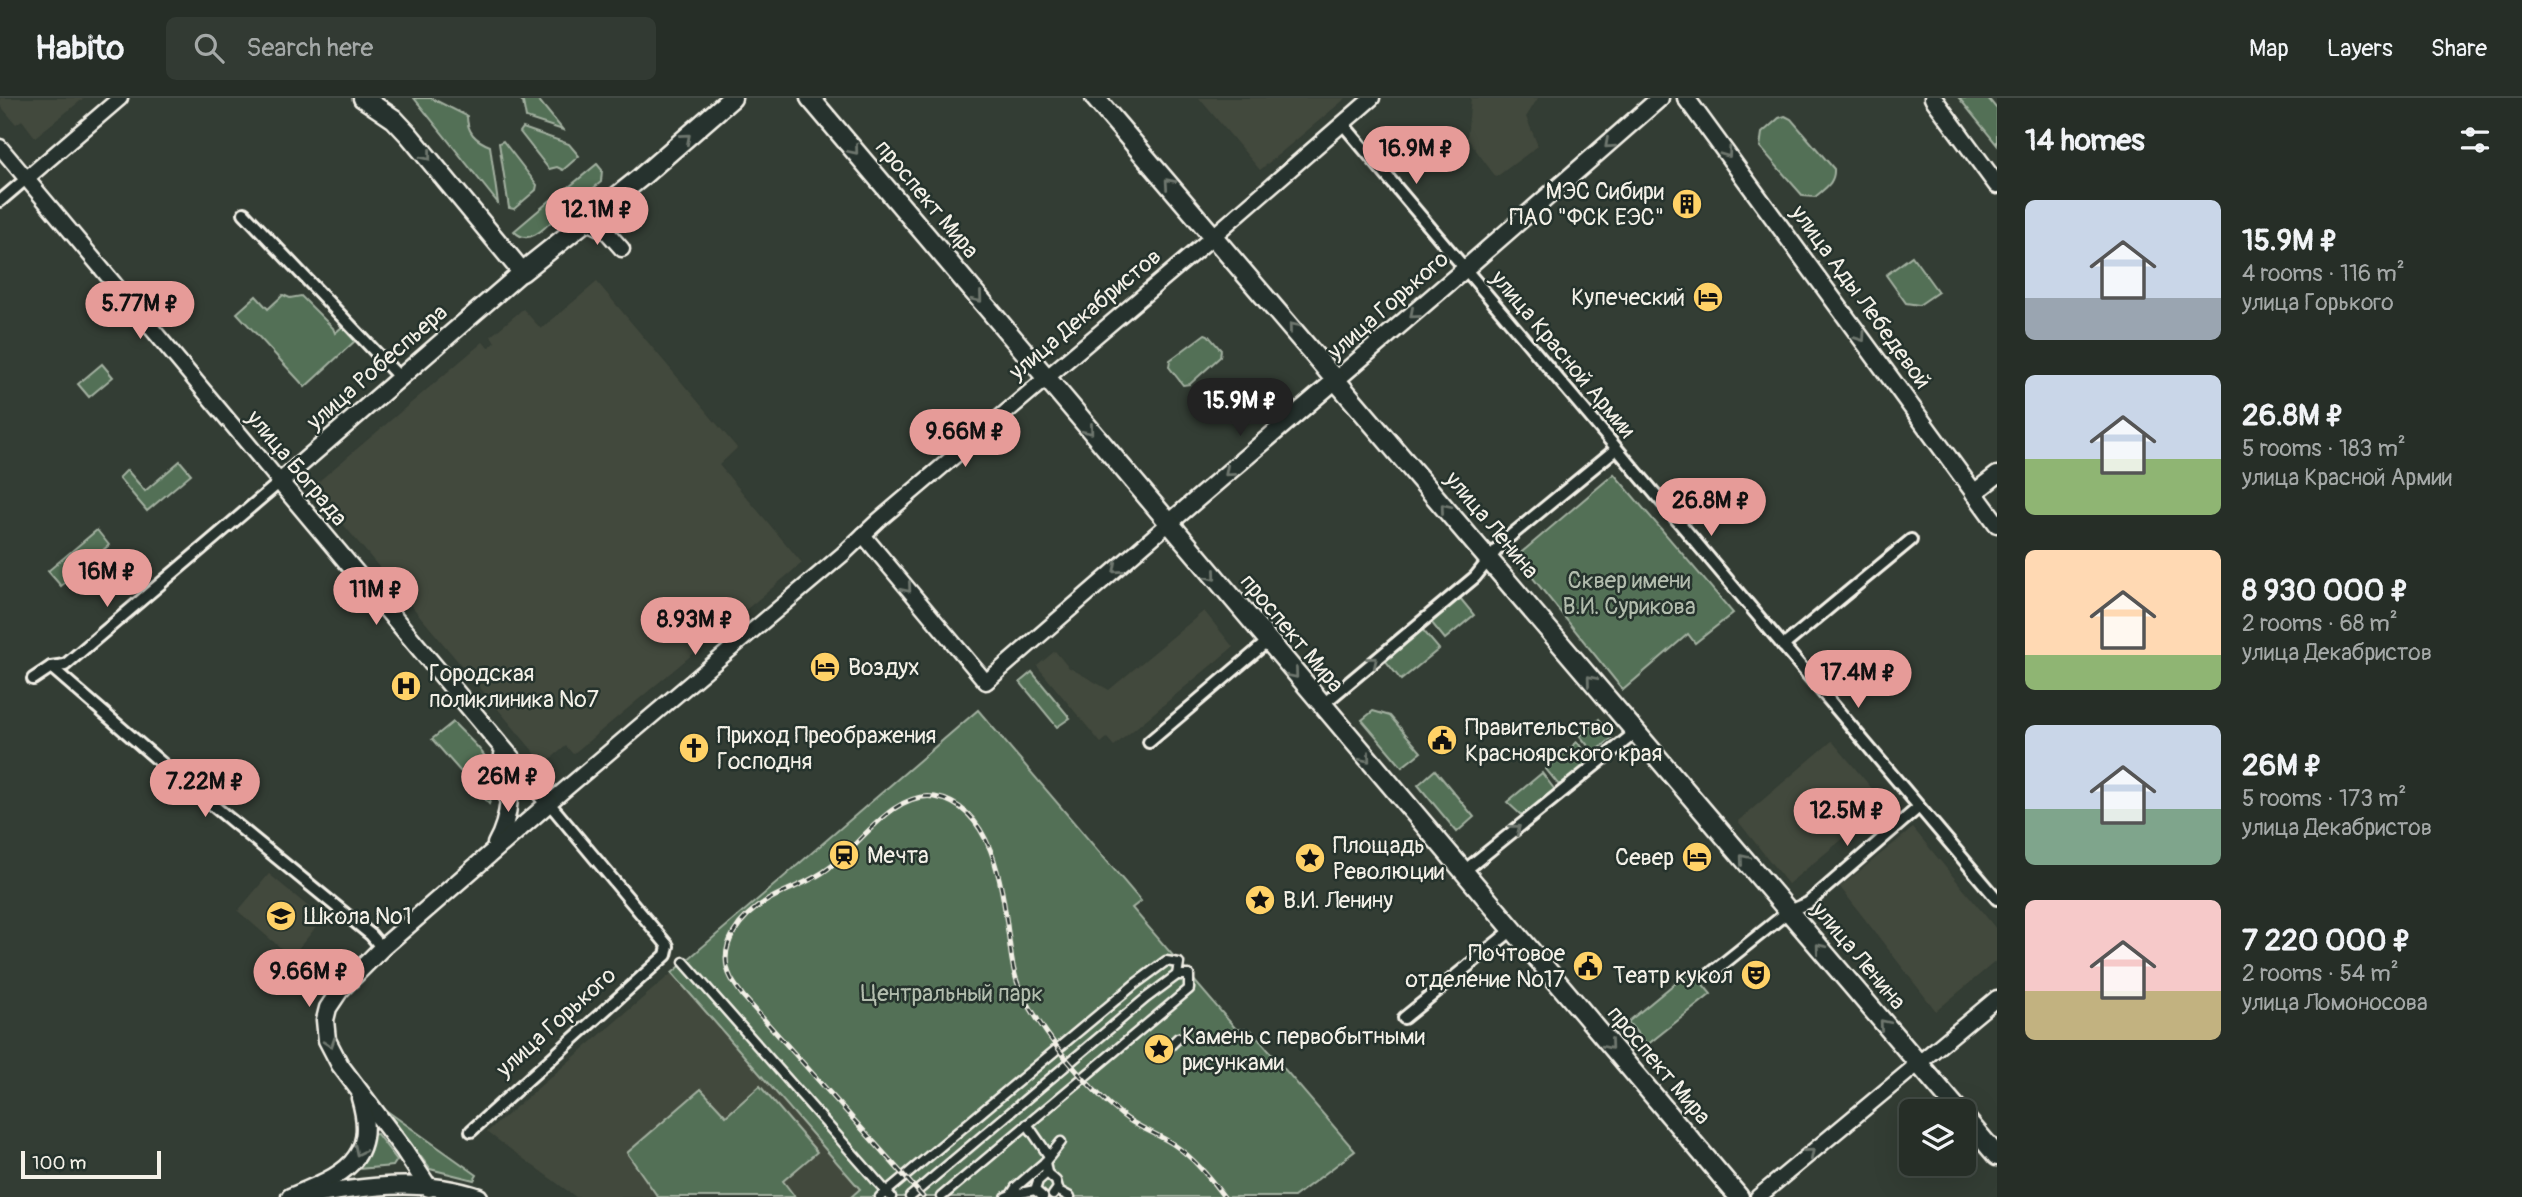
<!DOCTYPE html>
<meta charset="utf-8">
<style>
body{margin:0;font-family:Pangolin,sans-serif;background:#323a33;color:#f1f3f6;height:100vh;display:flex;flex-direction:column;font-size:26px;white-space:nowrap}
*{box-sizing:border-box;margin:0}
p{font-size:23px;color:#a4a8a7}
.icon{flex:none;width:38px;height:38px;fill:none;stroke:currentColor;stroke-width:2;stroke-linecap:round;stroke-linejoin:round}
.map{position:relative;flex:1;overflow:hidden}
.side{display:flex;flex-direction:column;background:#262e27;width:525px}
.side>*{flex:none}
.fabs{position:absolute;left:1899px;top:1001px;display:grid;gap:14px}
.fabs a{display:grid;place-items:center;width:77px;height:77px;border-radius:10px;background:#262e27;box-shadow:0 7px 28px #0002,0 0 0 2px #424a44;font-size:35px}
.scale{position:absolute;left:21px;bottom:18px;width:140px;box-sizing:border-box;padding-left:7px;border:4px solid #f4f1e8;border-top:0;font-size:19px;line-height:24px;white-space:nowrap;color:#f4f1e8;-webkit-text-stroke:5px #26332d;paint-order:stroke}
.price{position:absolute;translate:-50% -60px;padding:0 16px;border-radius:24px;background:#e69b98;color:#111;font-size:23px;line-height:46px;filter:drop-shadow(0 2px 4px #0008)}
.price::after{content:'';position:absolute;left:50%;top:42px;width:21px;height:16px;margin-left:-10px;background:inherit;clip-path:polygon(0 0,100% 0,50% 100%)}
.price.current{background:#222;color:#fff}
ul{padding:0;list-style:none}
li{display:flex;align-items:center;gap:21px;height:175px;padding:0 28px}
li span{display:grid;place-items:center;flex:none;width:196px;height:140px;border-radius:10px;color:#555}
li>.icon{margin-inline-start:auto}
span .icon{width:84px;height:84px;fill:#fffc;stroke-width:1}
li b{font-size:30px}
h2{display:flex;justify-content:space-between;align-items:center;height:84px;padding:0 28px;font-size:30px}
header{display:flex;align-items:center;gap:42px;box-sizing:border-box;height:98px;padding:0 35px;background:#262e27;border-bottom:2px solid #424a44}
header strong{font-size:33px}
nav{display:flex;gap:38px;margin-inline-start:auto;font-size:24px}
.search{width:490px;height:63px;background:#323a33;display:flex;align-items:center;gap:18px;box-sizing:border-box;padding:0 24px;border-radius:10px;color:#a4a8a7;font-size:26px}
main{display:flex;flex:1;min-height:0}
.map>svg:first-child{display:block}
.built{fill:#43493d}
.green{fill:#527057;stroke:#a3b0a0;stroke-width:2}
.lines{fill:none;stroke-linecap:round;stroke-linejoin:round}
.pedestrian-casing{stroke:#f4f1e8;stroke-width:13}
.minor-casing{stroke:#f4f1e8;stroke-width:16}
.tertiary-casing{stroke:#f4f1e8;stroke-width:19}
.secondary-casing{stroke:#f4f1e8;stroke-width:21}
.primary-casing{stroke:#f4f1e8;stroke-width:23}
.pedestrian{stroke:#26332d;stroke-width:8}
.minor{stroke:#26332d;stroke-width:10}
.tertiary{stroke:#26332d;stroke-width:14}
.secondary{stroke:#26332d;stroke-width:16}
.primary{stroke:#26332d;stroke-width:18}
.rail-casing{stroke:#f4f1e8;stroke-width:5}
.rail{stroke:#26332d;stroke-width:2.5;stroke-dasharray:8;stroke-linecap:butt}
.oneway{stroke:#6e766e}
.labels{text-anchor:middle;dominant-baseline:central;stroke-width:5;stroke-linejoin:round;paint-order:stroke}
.poi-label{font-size:23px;fill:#f4f1e8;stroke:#26332d;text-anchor:start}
.street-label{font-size:23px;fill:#f4f1e8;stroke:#26332d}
.park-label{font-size:23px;fill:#b3bdae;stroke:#26332d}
</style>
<header>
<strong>Habito</strong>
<div class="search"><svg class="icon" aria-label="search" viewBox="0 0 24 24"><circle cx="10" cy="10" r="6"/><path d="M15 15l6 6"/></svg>Search here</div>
<nav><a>Map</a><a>Layers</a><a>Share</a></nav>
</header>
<main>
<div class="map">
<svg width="1997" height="1099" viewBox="0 0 1997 1099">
<rect width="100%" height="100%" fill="#333d34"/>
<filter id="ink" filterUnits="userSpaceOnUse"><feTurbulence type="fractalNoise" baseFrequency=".0143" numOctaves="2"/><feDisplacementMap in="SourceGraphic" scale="14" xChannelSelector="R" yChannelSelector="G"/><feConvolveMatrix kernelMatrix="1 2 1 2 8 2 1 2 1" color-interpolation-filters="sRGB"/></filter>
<g filter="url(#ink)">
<!-- built -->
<g class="built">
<polygon points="0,0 84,0 35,39 22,22 16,26 0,7"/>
<polygon points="1199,0 1346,0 1260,72"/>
<polygon points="1471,0 1538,0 1526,19 1538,48 1496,79 1467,40"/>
<polygon points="597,184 737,350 719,367 802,465 573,656 566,648 544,666 312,389 483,244 488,250 495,244 491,238 523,211 541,231"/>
<polygon points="1204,513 1233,549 1114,648 1107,640 1101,645 1037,568 1055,553 1068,569 1109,592"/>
<polygon points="1832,643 1885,706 1788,786 1738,723"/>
<polygon points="1913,730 1997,832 1997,862 1936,913 1840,789"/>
<polygon points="269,776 323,821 291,859 238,813"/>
<polygon points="672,875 860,1091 851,1099 576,1099 487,1034"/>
</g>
<!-- green -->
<g class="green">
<path d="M414,0H431L467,18C467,34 475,42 490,48L498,105Z"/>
<polygon points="519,0 537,0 563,32 526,20 523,4"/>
<polygon points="1959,0 1988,0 1997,11 1997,47"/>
<path d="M1785,18L1791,21L1834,71C1835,85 1825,90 1815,99L1803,98L1760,49L1762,35L1779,20Z"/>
<polygon points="523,30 569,46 579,58 563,72 557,69 549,71 520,34"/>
<polygon points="503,43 537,87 536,92 514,111 509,110 499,45"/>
<polygon points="597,66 602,72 601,84 579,102 569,89"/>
<path d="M552,101L562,113C549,125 530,151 514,133Z"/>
<polygon points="1912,158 1938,194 1919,207 1906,205 1886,177"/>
<polygon points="283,197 290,200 301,198 333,230 335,235 342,229 355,243 305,289 237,215 256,198 268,211"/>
<polygon points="1205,236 1208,237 1221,252 1220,259 1190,286 1183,287 1169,269 1170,262"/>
<polygon points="102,266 113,279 89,299 78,286"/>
<polygon points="180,363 191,376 147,413 119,380 127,372 145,393"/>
<polygon points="1614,376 1733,515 1695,545 1688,536 1623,592 1516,459"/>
<polygon points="97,432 109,447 61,488 48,473"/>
<polygon points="1460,500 1474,517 1445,541 1431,524"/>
<polygon points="1422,531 1439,551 1401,582 1385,562"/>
<polygon points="1032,574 1070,620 1057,629 1020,584"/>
<polygon points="978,612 1141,803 1132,810 1236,931 1251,932 1355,1053 1294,1099 851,1099 860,1091 672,875"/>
<polygon points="1373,613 1390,618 1421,654 1402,669 1362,622"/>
<polygon points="1599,621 1612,637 1611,641 1594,655 1580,638"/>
<path d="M453,624C477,650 506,668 489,706L432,641Z"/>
<polygon points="1577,644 1592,662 1564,686 1558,686 1546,671"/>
<polygon points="1435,672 1474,719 1457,734 1418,687"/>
<polygon points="1542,675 1555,692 1526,716 1520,716 1507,704"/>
<polygon points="1691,872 1711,896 1647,947 1628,924"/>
<polygon points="760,988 817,1054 783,1083 795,1099 658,1099 627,1055 701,991 726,1018"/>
<polygon points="387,1013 477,1077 474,1082 430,1071"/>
<polygon points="377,1036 397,1062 393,1068 357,1071 371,1037"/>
</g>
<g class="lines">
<!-- pedestrian casing -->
<g class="pedestrian-casing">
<g id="pedestrian">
<polyline points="684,864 891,1099"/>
<polyline points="1167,951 1178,940"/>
<polyline points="1027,1026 1049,1058"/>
<polyline points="1047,1075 1056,1083 1058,1090 1053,1097"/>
<polyline points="1057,1092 1070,1099"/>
<polyline points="1011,1097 1035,1092"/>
<polyline points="880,1099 1135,886 1166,863 1179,865 1177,877 1189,877 1189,891 941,1099"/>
<polyline points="910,1099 1146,900 1177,877"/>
<polyline points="1006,1099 1011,1097 1016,1089 1045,1064 1061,1044"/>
<polyline points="1043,1099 1035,1092 1038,1083 1047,1075 1045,1064"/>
</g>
</g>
<!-- minor casing -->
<g class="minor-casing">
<g id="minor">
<polyline points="1342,25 1997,801"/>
<polyline points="0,103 27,80"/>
<polyline points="244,115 401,281"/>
<polyline points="1783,548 1911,442"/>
<polyline points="51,569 165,668 371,837 382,850"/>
<polyline points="33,581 51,569 65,567 280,384"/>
<polyline points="1321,608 1475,479 1503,444 1616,351"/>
<polyline points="1149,644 1267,544"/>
<polyline points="1463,774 1636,634"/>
<polyline points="1709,877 1789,813 1808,805 1919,709"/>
<polyline points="1404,920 1512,832"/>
<polyline points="471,1033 666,857 668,848 549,705"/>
</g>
</g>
<!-- tertiary casing -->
<g class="tertiary-casing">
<g id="tertiary">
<polyline points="0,49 280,384"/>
<polyline points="27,80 120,0"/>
<polyline points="587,124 606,133 622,151"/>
<polyline points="863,437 986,584 1168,426"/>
<polyline points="549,705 843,456 879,422 1203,147 1372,0"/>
<polyline points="1758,1099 1997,900"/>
</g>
</g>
<!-- secondary casing -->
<g class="secondary-casing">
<g id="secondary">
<polyline points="1686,0 1997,426"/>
<polyline points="1933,0 1997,87"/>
<polyline points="1974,395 1997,377"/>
<polyline points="1168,426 1465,171 1660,0"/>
<path d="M496,746C510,721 514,685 503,657"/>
<polyline points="429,1090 404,1052 340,967 327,942 325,922 328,910 340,892 382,850 549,705 280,384 522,174"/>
<path d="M290,1099C341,1078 379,1063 360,1000"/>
<path d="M301,1099C360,1089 422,1079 479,1099"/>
</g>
</g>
<!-- primary casing -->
<g class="primary-casing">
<g id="primary">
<polyline points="363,0 394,21 409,37 522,174 640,80 732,0"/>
<polyline points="810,0 1739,1099"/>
<polyline points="1095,0 1959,1013"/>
<polyline points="1964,1019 1997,1058"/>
</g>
</g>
<!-- pedestrian -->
<use href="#pedestrian" class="pedestrian"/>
<!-- minor -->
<use href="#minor" class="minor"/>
<!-- tertiary -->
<use href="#tertiary" class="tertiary"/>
<!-- secondary -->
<use href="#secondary" class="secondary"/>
<!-- primary -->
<use href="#primary" class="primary"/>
<!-- rail casing -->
<g class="rail-casing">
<path id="rail" d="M923,1099L743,898C739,892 734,886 731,880C715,848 742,817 768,802C788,790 810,785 829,770C859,748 894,692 935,699C992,709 1002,787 1008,834C1011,854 1012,876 1022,895C1044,937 1085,988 1122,1017C1138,1030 1156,1035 1173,1046C1194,1060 1209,1079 1224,1099"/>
</g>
<!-- rail -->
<use href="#rail" class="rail"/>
</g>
<!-- one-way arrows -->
<defs><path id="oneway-chevron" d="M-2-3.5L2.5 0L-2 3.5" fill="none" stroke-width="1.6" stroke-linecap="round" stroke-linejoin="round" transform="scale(1.75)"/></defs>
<g class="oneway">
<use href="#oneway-chevron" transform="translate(686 40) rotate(-41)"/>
<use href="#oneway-chevron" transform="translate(1609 46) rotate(138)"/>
<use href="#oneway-chevron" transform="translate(854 52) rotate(50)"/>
<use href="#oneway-chevron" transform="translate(1727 55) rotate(54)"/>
<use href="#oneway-chevron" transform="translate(427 58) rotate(51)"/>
<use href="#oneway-chevron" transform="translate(1169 85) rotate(-131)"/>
<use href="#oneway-chevron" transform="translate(978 200) rotate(50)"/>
<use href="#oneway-chevron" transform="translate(1414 216) rotate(139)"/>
<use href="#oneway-chevron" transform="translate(1293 229) rotate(-130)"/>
<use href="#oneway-chevron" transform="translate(1861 239) rotate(55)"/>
<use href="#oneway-chevron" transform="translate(1089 332) rotate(50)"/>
<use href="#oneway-chevron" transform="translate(1229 374) rotate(139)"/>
<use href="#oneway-chevron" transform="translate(1445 410) rotate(-130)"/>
<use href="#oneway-chevron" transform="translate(1117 471) rotate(139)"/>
<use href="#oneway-chevron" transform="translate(1212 478) rotate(50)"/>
<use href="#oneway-chevron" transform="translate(907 490) rotate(50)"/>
<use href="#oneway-chevron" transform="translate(1373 563) rotate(-40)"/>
<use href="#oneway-chevron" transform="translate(1294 576) rotate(50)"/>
<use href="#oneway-chevron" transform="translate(1591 582) rotate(-130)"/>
<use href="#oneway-chevron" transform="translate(1366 660) rotate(50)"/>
<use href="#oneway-chevron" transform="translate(1516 731) rotate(-39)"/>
<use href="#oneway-chevron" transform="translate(1744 761) rotate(-130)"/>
<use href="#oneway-chevron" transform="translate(1820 850) rotate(-130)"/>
<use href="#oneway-chevron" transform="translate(1884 926) rotate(-130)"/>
<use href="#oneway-chevron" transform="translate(330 945) rotate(71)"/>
<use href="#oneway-chevron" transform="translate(1609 947) rotate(50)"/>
<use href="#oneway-chevron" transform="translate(359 1053) rotate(116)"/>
<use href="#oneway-chevron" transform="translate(1810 1055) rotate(-40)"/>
</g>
</g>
<!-- icons -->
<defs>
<g id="building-disc" transform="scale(1.575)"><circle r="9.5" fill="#ffd166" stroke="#26332d"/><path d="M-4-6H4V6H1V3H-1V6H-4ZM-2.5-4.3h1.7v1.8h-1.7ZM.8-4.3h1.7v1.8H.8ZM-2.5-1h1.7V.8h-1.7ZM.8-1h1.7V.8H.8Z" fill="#111"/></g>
<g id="hotel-disc" transform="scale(1.575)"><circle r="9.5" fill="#ffd166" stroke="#26332d"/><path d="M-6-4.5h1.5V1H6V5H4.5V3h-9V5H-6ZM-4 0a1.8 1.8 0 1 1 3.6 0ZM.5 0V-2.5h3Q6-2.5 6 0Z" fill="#111"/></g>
<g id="hospital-disc" transform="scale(1.575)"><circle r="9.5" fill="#ffd166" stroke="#26332d"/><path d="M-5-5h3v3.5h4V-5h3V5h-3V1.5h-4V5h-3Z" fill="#111"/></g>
<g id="civic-disc" transform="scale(1.575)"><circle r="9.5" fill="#ffd166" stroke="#26332d"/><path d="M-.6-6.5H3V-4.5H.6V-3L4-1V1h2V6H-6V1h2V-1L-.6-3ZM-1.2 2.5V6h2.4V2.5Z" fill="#111"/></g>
<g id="church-disc" transform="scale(1.575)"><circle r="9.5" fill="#ffd166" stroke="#26332d"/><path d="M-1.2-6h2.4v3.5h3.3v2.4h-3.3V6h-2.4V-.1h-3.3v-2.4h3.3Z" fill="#111"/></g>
<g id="station-disc" transform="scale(1.575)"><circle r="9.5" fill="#ffd166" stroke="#26332d"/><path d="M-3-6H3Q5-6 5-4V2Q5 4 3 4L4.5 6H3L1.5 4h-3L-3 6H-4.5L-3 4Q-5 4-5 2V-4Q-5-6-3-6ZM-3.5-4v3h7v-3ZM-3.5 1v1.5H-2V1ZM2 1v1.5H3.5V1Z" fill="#111"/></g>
<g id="sight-disc" transform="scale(1.575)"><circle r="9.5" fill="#ffd166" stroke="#26332d"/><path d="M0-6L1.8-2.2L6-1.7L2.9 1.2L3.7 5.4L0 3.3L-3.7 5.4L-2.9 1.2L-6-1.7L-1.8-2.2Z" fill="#111"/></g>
<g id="school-disc" transform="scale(1.575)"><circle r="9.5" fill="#ffd166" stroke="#26332d"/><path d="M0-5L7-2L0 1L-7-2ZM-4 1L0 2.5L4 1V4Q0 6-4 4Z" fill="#111"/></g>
<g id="theatre-disc" transform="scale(1.575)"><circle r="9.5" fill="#ffd166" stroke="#26332d"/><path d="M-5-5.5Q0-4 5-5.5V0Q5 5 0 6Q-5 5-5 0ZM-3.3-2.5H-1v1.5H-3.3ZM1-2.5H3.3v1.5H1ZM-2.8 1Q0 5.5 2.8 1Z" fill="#111"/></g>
</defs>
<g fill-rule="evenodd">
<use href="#building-disc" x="1687" y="106"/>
<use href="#hotel-disc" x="1708" y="199"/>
<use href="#hotel-disc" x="825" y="569"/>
<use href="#hospital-disc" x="406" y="588"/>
<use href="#civic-disc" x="1442" y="642"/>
<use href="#church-disc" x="694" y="650"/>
<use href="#station-disc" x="844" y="757"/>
<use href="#hotel-disc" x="1697" y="759"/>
<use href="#sight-disc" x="1310" y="760"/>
<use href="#sight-disc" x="1260" y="802"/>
<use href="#school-disc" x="281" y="818"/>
<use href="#civic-disc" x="1588" y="868"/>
<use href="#theatre-disc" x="1756" y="877"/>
<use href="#sight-disc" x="1159" y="951"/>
</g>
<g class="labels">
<!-- poi labels -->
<g class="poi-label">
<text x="1664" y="93" text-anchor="end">МЭС Сибири<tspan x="1664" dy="26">ПАО "ФСК ЕЭС"</tspan></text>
<text x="1685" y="199" text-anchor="end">Купеческий</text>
<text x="848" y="569">Воздух</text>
<text x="429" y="575">Городская<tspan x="429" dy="26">поликлиника №7</tspan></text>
<text x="1465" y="629">Правительство<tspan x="1465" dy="26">Красноярского края</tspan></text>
<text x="717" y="637">Приход Преображения<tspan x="717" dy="26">Господня</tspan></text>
<text x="1333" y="747">Площадь<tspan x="1333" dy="26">Революции</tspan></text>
<text x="867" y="757">Мечта</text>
<text x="1674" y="759" text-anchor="end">Север</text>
<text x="1283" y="802">В.И. Ленину</text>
<text x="304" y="818">Школа №1</text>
<text x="1565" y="855" text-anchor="end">Почтовое<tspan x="1565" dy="26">отделение №17</tspan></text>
<text x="1733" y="877" text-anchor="end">Театр кукол</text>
<text x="1182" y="938">Камень с первобытными<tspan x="1182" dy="26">рисунками</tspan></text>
</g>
<!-- street labels -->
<g class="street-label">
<text transform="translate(927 101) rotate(50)">проспект Мира</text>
<text transform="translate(1861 199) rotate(54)">улица Ады Лебедевой</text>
<text transform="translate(1388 207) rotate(-41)">улица Горького</text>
<text transform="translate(1085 216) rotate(-40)">улица Декабристов</text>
<text transform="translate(1563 256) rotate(50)">улица Красной Армии</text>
<text transform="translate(377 269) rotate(-41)">улица Робеспьера</text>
<text transform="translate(297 370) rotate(50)">улица Бограда</text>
<text transform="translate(1492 427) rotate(50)">улица Ленина</text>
<text transform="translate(1292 535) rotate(50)">проспект Мира</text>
<text transform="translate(1859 858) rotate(50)">улица Ленина</text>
<text transform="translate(556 924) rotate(-42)">улица Горького</text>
<text transform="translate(1659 967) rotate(50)">проспект Мира</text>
</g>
<!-- park labels -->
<g class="park-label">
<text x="1629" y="482">Сквер имени<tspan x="1629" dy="26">В.И. Сурикова</tspan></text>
<text x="952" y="895">Центральный парк</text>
</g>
</g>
</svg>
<div class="fabs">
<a><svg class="icon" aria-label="layers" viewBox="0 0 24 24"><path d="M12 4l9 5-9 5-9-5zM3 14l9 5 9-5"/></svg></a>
</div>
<div class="scale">100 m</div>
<b class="price" style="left:1416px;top:88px">16.9M ₽</b>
<b class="price" style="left:597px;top:149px">12.1M ₽</b>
<b class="price" style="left:140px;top:243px">5.77M ₽</b>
<b class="price current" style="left:1240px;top:340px">15.9M ₽</b>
<b class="price" style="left:965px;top:371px">9.66M ₽</b>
<b class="price" style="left:1711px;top:440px">26.8M ₽</b>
<b class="price" style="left:107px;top:511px">16M ₽</b>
<b class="price" style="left:376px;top:529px">11M ₽</b>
<b class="price" style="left:695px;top:559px">8.93M ₽</b>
<b class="price" style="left:1858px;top:612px">17.4M ₽</b>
<b class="price" style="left:508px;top:716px">26M ₽</b>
<b class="price" style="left:205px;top:721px">7.22M ₽</b>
<b class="price" style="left:1847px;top:750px">12.5M ₽</b>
<b class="price" style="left:309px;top:911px">9.66M ₽</b>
</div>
<section class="side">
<h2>14 homes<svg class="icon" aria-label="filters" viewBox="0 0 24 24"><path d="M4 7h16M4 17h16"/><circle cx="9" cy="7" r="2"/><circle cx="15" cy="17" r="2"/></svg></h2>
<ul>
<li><span style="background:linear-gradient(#c9d6e8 70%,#9aa5b1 0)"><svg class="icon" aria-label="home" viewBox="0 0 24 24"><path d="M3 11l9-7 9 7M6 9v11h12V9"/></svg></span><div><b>15.9M ₽</b><p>4 rooms · 116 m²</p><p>улица Горького</p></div></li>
<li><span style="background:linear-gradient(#c9d6e8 60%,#8fb573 0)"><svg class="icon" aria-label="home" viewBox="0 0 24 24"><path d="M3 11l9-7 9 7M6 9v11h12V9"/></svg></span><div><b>26.8M ₽</b><p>5 rooms · 183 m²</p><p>улица Красной Армии</p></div></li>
<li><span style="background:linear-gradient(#ffd9b3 75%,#8fb573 0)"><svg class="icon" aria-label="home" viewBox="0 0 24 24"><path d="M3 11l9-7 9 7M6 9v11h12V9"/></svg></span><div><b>8 930 000 ₽</b><p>2 rooms · 68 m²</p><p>улица Декабристов</p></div></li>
<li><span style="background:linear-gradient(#c9d6e8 60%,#7fa58c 0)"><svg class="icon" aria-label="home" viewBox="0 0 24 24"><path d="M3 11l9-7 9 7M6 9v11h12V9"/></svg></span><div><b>26M ₽</b><p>5 rooms · 173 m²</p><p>улица Декабристов</p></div></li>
<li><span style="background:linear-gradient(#f6c9c9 65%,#c2b280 0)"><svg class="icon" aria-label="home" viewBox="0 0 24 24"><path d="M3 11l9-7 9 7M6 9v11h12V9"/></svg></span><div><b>7 220 000 ₽</b><p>2 rooms · 54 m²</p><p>улица Ломоносова</p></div></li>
</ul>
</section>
</main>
